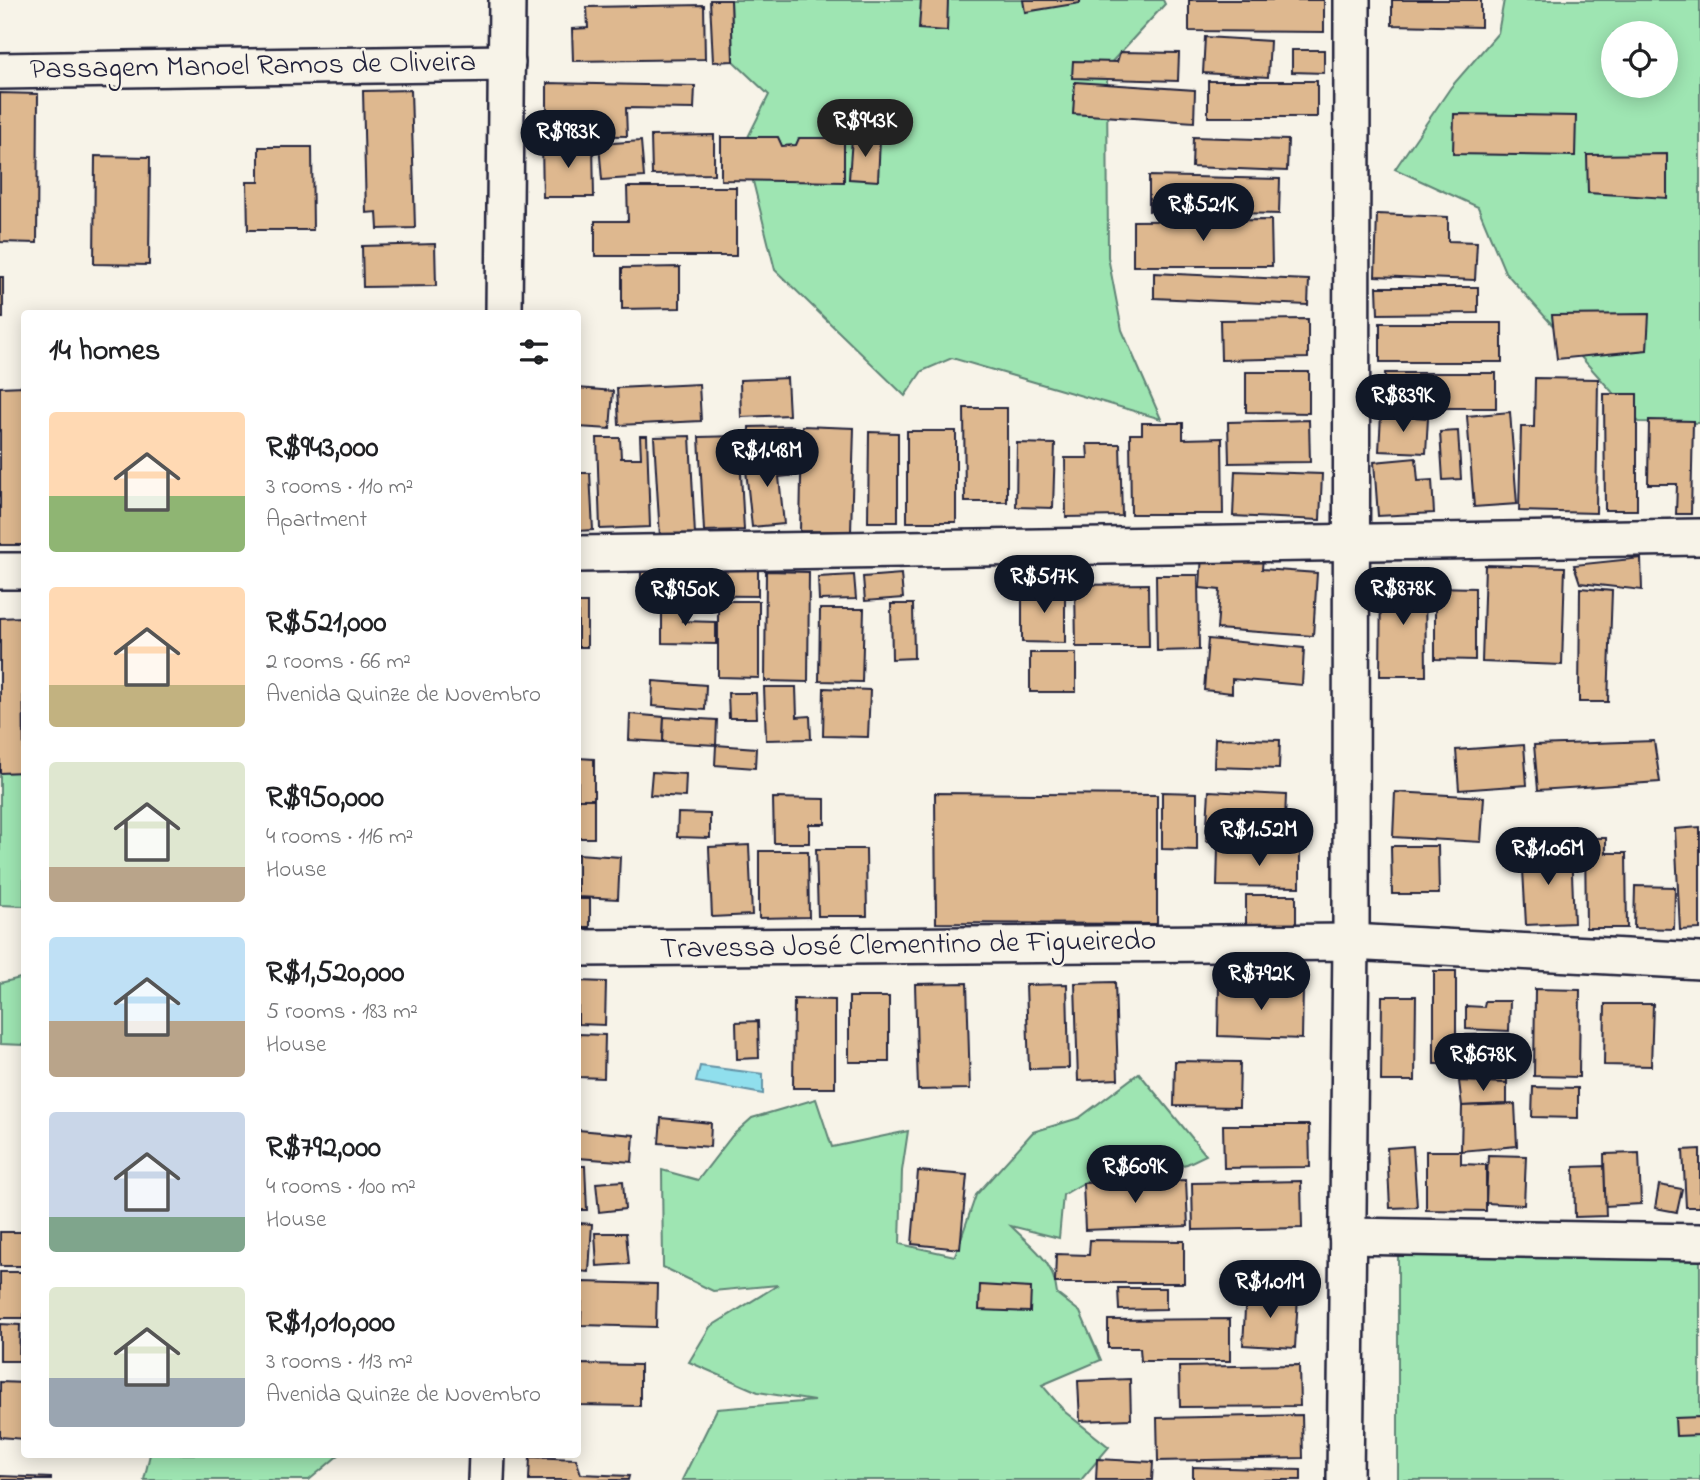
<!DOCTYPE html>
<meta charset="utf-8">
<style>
body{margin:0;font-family:"Indie Flower",sans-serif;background:#f6f6f6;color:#202124;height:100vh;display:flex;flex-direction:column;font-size:26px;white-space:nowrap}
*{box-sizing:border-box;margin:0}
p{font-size:23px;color:#757577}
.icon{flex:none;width:38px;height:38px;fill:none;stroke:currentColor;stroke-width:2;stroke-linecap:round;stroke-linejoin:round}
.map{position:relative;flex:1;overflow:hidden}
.panel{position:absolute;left:21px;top:310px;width:560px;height:1148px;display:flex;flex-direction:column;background:#fff;border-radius:7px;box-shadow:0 4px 18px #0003}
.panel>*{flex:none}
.controls{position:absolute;left:1601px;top:21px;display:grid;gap:14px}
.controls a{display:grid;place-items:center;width:77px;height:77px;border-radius:50%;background:#fff;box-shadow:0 4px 18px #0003;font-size:35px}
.price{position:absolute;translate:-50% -60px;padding:0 16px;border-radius:24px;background:#111827;color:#fff;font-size:23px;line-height:46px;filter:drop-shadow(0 2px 4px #0008)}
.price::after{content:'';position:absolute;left:50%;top:42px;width:21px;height:16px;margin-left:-10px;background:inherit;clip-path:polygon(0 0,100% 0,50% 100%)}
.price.on{background:#222;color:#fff}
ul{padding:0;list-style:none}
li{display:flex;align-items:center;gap:21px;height:175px;padding:0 28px}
li span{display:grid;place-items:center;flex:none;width:196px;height:140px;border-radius:7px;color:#555}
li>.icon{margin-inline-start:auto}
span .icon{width:84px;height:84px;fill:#fffc;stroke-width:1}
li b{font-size:30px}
h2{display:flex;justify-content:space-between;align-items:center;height:84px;padding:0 28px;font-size:30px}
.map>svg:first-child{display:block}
.green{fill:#9ee5b2;stroke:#608476;stroke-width:2;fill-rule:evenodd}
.water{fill:#90dfed;stroke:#6493a6;stroke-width:2}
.building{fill:#deb88f;stroke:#22223b;stroke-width:2}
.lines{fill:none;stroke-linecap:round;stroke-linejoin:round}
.minor-casing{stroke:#22223b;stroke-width:40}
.minor{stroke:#f7f3e8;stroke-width:35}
.labels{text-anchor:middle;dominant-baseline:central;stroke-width:5;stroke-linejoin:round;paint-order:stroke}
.street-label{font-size:30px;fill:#22223b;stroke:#f7f3e8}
</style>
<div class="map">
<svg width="1700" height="1480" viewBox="0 0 1700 1480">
<rect width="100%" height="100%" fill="#f7f3e8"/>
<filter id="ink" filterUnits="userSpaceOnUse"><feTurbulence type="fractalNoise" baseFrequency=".0143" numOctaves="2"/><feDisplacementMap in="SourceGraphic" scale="14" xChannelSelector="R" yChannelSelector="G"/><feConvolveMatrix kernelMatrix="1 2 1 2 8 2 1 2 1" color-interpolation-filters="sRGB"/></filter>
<g filter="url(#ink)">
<!-- green -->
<g class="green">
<polygon points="731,0 1163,0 1165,4 1107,67 1108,257 1122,330 1161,419 952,358 922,371 905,396 775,270 744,145 769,95 733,61"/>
<path d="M1504,0H1700V423L1639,422L1505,272L1478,207L1395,169L1451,87L1498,33ZM1614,33H1666V86H1614Z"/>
<polygon points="24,769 24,906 0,905 0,771"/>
<polygon points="24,977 24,1045 0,1044 0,983"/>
<path d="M1139,1073L1206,1155L1187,1164L1133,1175L1102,1172L1063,1195L1059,1238L1011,1226C1034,1249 1053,1259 1057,1294L1080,1312L1101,1360L1042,1385L1065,1412L1109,1447L1081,1480H682L717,1409L814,1401L758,1392L689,1362L710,1327L778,1285L713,1291L663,1267L662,1170L698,1180L732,1136L752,1118L816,1099L832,1147L908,1131L902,1171L900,1244L955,1256L976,1195L1033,1132L1079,1118Z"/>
<polygon points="1398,1252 1700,1258 1700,1480 1398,1480"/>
<polygon points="150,1454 340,1454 309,1480 144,1480"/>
</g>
<!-- water -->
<polygon class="water" points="700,1066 763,1074 763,1094 696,1082"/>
<!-- building -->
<g class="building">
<polygon points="710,0 731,0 733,61 713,62"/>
<polygon points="921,0 948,0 947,31 919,29"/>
<polygon points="1023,0 1080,0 1080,3 1025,12"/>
<polygon points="1189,0 1324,0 1324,32 1189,31"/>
<polygon points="1392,0 1481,0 1481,27 1392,25"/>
<polygon points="704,5 705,59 573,61 572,29 588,28 587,7"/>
<polygon points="1205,37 1270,41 1268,77 1203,73"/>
<polygon points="1292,50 1324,50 1324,73 1292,72"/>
<polygon points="1120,52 1179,53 1178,81 1072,78 1073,61 1117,62"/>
<rect x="1208" y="81" width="109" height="36"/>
<polygon points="1075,82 1195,90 1194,122 1073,114"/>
<polygon points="547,83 695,86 694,109 626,108 627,136 547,135"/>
<polygon points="411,90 415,228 378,229 377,212 366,213 363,91"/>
<polygon points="0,93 38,94 37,243 0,242"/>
<polygon points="1454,114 1576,116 1575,156 1453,154"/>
<polygon points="714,135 714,174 652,175 651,136"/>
<polygon points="721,137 778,137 782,146 796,145 799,138 844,138 844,182 721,180"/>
<polygon points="1193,137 1288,140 1287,171 1192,167"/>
<polygon points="852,138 880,139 878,181 849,179"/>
<polygon points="641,141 644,177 602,180 599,144"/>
<polygon points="593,143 594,197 543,197 542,144"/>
<polygon points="259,147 312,147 313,230 248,230 247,182 259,182"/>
<polygon points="1667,154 1667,198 1588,193 1587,155"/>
<polygon points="95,156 150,157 149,265 94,264"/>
<polygon points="1149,176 1280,179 1279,214 1149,211"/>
<polygon points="627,187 736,187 736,256 595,256 595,221 628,221"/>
<polygon points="1377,214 1448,217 1448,241 1477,242 1475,280 1375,276"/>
<polygon points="1271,220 1272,266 1133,266 1133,221"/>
<polygon points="435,244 436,286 363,287 362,246"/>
<polygon points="680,267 680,308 622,309 622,268"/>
<polygon points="1154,273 1309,280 1308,305 1154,298"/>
<rect x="0" y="277" width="3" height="41"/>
<polygon points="1377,287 1478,287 1478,313 1378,314"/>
<polygon points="1649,314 1647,350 1557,359 1552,315"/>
<polygon points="1308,319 1308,358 1221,360 1220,320"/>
<rect x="1380" y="323" width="122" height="39"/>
<polygon points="1246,372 1309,372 1309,413 1246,412"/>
<polygon points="1385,373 1496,373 1496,408 1386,408"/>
<polygon points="787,378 789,415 741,417 740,380"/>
<polygon points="1535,378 1598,379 1596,513 1519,511 1521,427 1534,427"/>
<polygon points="699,384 701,421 619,425 617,388"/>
<polygon points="24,386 24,545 0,545 0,387"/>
<polygon points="578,388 613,391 610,429 578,427"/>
<polygon points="1604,394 1637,394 1637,510 1605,510"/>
<polygon points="964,408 1007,408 1007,502 965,502"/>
<polygon points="1510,412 1517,504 1474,507 1467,416"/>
<polygon points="1381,415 1428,418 1426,453 1379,451"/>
<polygon points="1309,420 1310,462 1229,463 1228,422"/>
<polygon points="1649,420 1693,421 1691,514 1676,514 1677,484 1648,484"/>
<polygon points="1142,423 1183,423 1183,439 1222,438 1223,514 1131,514 1130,434 1142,434"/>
<polygon points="793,426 794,451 749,451 749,427"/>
<polygon points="802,426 854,428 851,532 800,531"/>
<rect x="907" y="431" width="49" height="91"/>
<polygon points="1458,431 1461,479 1443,480 1440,432"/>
<polygon points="869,432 898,433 898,522 868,522"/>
<polygon points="640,436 647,436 650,527 600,529 597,438 620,438 621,458 641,458"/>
<polygon points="690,436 695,535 660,537 654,437"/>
<polygon points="739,436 744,530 704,531 699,437"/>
<polygon points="1017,443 1055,444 1053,508 1016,507"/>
<polygon points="1087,444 1120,444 1122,516 1066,517 1065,458 1088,458"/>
<polygon points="794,456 796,475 779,477 784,524 752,527 745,460"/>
<polygon points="1416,458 1418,481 1432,480 1434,513 1378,516 1374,462"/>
<polygon points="1235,471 1322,474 1320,520 1233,516"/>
<polygon points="578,473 590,473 593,530 578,531"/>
<polygon points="1202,553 1263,558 1262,569 1317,573 1313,636 1217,629 1220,590 1200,588"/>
<polygon points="1641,558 1642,590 1580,583 1574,565"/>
<polygon points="1485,565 1565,567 1562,665 1482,662"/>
<polygon points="641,566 758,567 758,596 641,595"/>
<polygon points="766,571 809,572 808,682 765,681"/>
<polygon points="901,574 903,598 865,601 863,577"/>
<polygon points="854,575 856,599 819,600 818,577"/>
<polygon points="1156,575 1198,575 1199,650 1157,651"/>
<polygon points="1381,577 1425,577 1426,676 1380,676"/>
<polygon points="1148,584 1149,647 1076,647 1075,585"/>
<polygon points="1022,587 1065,587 1065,643 1022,642"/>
<polygon points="1435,587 1475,588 1475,660 1435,659"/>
<polygon points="1580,588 1612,591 1608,702 1579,702"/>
<polygon points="718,601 759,601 759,678 718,677"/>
<rect x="578" y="603" width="9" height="44"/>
<polygon points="662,603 682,604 682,621 716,622 716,644 662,643"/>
<polygon points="891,604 913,604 914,658 892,659"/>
<polygon points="820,609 864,609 862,682 819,681"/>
<polygon points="23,617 24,772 0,773 0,618"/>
<polygon points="1208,639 1304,648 1302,685 1232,679 1232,693 1204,690"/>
<rect x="1030" y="653" width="46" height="39"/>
<polygon points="653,681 706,685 705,710 652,706"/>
<polygon points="764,687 796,687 797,717 810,716 811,739 766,740"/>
<polygon points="824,688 870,690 868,737 823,736"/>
<polygon points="728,693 756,693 757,718 729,718"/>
<polygon points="630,714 664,717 663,742 629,740"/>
<polygon points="664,717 717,720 716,745 663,742"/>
<polygon points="1215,738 1280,740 1279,769 1214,767"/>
<polygon points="1654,741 1660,782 1538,790 1534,745"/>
<polygon points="716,745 756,748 755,768 715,765"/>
<polygon points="1524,745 1527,785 1459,790 1456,750"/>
<polygon points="578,758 594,759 594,799 578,799"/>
<polygon points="652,772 686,774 685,797 650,795"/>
<polygon points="1209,791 1286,795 1284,845 1206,841"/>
<polygon points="1162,792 1197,793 1197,850 1162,849"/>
<polygon points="1395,792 1484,797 1481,842 1393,837"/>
<polygon points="935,793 1157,795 1157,924 936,923"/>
<polygon points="773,798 825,799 825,824 809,824 809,843 774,843"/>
<rect x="578" y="799" width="16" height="39"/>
<polygon points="678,813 710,814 710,838 677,837"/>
<polygon points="1700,827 1700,929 1680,930 1675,829"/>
<polygon points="1585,838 1606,838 1606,853 1626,853 1627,928 1586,928"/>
<polygon points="749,845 752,915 712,917 709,847"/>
<polygon points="1391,846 1438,846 1439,894 1392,894"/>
<polygon points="1218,848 1300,849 1300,887 1217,886"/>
<polygon points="816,849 866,849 867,916 818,916"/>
<polygon points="1571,849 1574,923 1526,925 1522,851"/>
<polygon points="759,851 808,851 809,917 759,918"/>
<polygon points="578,854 620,857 618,899 578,897"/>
<polygon points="1635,886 1675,887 1674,929 1634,928"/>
<rect x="1246" y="895" width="50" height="34"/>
<rect x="578" y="899" width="12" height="28"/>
<rect x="1434" y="971" width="22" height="93"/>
<polygon points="578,981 606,982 605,1025 578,1024"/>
<polygon points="1115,982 1118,1079 1078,1081 1075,983"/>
<polygon points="967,983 970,1089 918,1090 915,984"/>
<polygon points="1067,984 1069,1068 1029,1069 1026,985"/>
<polygon points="1219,985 1303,987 1302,1039 1218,1036"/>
<polygon points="1535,989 1580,990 1579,1077 1534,1076"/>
<polygon points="1382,996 1416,996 1415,1081 1381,1081"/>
<rect x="849" y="997" width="40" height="65"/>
<polygon points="794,999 835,1000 835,1088 793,1088"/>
<polygon points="1485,1001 1510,1001 1509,1031 1466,1029 1466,1006 1484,1007"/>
<polygon points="1605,1004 1653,1004 1651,1066 1604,1065"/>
<polygon points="758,1021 759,1058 737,1059 736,1022"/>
<polygon points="578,1034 605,1035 604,1078 578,1077"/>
<polygon points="1510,1034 1511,1059 1464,1060 1463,1035"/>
<polygon points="1464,1060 1507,1061 1507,1083 1464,1082"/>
<polygon points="1175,1061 1240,1062 1239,1107 1174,1106"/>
<polygon points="1459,1081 1507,1083 1507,1104 1462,1106"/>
<polygon points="1533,1087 1578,1088 1578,1118 1532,1117"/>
<polygon points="1515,1104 1517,1146 1461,1151 1462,1106"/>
<polygon points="661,1118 711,1123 710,1147 659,1143"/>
<polygon points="1223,1125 1309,1125 1310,1167 1224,1168"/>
<polygon points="578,1130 634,1135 632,1162 578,1158"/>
<polygon points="1413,1146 1417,1207 1390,1208 1387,1148"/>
<polygon points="1700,1149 1700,1207 1686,1207 1683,1150"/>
<polygon points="1426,1151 1461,1151 1461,1164 1486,1165 1486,1211 1426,1210"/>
<polygon points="1639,1153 1641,1204 1605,1206 1604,1154"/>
<polygon points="1488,1155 1526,1156 1524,1205 1486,1203"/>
<polygon points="578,1166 585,1166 587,1210 578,1210"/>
<polygon points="1604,1166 1606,1216 1575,1217 1574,1167"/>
<polygon points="918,1171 967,1175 960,1249 912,1244"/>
<polygon points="1186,1180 1188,1226 1085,1230 1083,1183"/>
<polygon points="623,1181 625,1209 599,1212 596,1183"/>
<polygon points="1301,1181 1302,1228 1193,1230 1192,1183"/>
<polygon points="1659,1185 1682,1189 1677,1212 1655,1208"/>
<polygon points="578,1223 592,1224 589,1272 578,1271"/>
<polygon points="0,1232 24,1232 23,1266 0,1266"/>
<polygon points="595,1233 626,1233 629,1264 597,1266"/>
<polygon points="1090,1240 1184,1241 1184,1283 1055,1283 1056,1254 1089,1255"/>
<rect x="0" y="1272" width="24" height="46"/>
<polygon points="582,1282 657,1284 656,1327 581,1325"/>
<polygon points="980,1285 1031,1288 1030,1312 979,1310"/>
<polygon points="1118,1288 1166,1288 1166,1309 1119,1310"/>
<polygon points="1246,1292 1298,1296 1295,1348 1243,1345"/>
<polygon points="1230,1319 1230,1361 1141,1361 1140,1348 1108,1348 1108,1320"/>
<polygon points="0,1324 20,1325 19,1361 0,1361"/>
<polygon points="578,1364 640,1365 640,1406 578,1405"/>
<polygon points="1299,1365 1300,1406 1180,1407 1179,1367"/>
<polygon points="1130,1379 1131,1419 1080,1421 1078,1381"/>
<polygon points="0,1382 24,1383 24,1439 0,1437"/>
<polygon points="1302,1415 1303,1458 1158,1461 1157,1418"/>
<polygon points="1700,1417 1700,1435 1676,1436 1675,1418"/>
<polygon points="530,1457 576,1459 581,1474 629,1476 628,1480 529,1480"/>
<polygon points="1097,1459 1153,1462 1152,1480 1096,1480"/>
<polygon points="1193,1467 1301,1470 1301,1480 1193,1480"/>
<polygon points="0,1476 51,1478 51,1480 0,1480"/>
</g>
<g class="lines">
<!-- minor casing -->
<g class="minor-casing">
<g id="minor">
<polyline points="0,71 507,63"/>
<polyline points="504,313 507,0"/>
<polyline points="578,554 1700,537"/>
<polyline points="0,571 24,571"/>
<polyline points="578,948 1351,942 1700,961"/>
<polyline points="1347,1236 1700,1242"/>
<polyline points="486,1480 487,1454"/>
<polyline points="1345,1480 1351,942 1352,0"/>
</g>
</g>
<!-- minor -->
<use href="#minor" class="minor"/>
</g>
</g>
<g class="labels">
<!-- street labels -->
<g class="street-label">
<text transform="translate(253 67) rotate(-1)">Passagem Manoel Ramos de Oliveira</text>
<text transform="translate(908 946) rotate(-1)">Travessa José Clementino de Figueiredo</text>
</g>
</g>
</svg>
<div class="controls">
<a><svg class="icon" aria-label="locate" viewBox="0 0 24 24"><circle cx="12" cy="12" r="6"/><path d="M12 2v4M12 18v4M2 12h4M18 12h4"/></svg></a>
</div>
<b class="price on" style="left:865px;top:159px">R$943K</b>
<b class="price" style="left:568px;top:170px">R$983K</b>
<b class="price" style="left:1203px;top:243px">R$521K</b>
<b class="price" style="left:1403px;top:434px">R$839K</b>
<b class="price" style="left:767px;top:489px">R$1.48M</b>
<b class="price" style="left:1044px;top:615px">R$517K</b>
<b class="price" style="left:1403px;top:627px">R$878K</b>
<b class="price" style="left:685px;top:628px">R$950K</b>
<b class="price" style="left:1259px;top:868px">R$1.52M</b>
<b class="price" style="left:1548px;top:887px">R$1.06M</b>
<b class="price" style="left:1261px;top:1012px">R$792K</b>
<b class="price" style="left:1483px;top:1093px">R$678K</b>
<b class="price" style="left:1135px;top:1205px">R$609K</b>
<b class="price" style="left:1270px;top:1320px">R$1.01M</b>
<section class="panel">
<h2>14 homes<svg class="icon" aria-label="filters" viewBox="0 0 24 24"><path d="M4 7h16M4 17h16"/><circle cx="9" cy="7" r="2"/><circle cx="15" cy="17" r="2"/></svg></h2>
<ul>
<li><span style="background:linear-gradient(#ffd9b3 60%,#8fb573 0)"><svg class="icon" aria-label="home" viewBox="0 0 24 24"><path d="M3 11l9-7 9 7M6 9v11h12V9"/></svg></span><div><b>R$943,000</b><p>3 rooms · 110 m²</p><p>Apartment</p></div></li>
<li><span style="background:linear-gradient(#ffd9b3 70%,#c2b280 0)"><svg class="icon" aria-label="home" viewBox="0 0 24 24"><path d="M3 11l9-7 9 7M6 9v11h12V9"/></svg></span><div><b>R$521,000</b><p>2 rooms · 66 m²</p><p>Avenida Quinze de Novembro</p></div></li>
<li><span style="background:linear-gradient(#dfe7d0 75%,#b9a48a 0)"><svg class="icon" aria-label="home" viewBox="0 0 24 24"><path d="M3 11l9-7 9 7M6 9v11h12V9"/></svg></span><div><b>R$950,000</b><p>4 rooms · 116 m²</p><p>House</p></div></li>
<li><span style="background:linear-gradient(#bfe0f5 60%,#b9a48a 0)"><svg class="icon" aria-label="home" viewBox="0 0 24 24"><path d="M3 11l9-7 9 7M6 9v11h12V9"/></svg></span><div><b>R$1,520,000</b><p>5 rooms · 183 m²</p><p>House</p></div></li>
<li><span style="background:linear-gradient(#c9d6e8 75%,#7fa58c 0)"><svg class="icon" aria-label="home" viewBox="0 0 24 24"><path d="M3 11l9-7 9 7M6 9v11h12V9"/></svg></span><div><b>R$792,000</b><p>4 rooms · 100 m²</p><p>House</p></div></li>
<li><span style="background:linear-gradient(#dfe7d0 65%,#9aa5b1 0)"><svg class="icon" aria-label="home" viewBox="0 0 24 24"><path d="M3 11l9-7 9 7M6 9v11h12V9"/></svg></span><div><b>R$1,010,000</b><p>3 rooms · 113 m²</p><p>Avenida Quinze de Novembro</p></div></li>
</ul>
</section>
</div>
